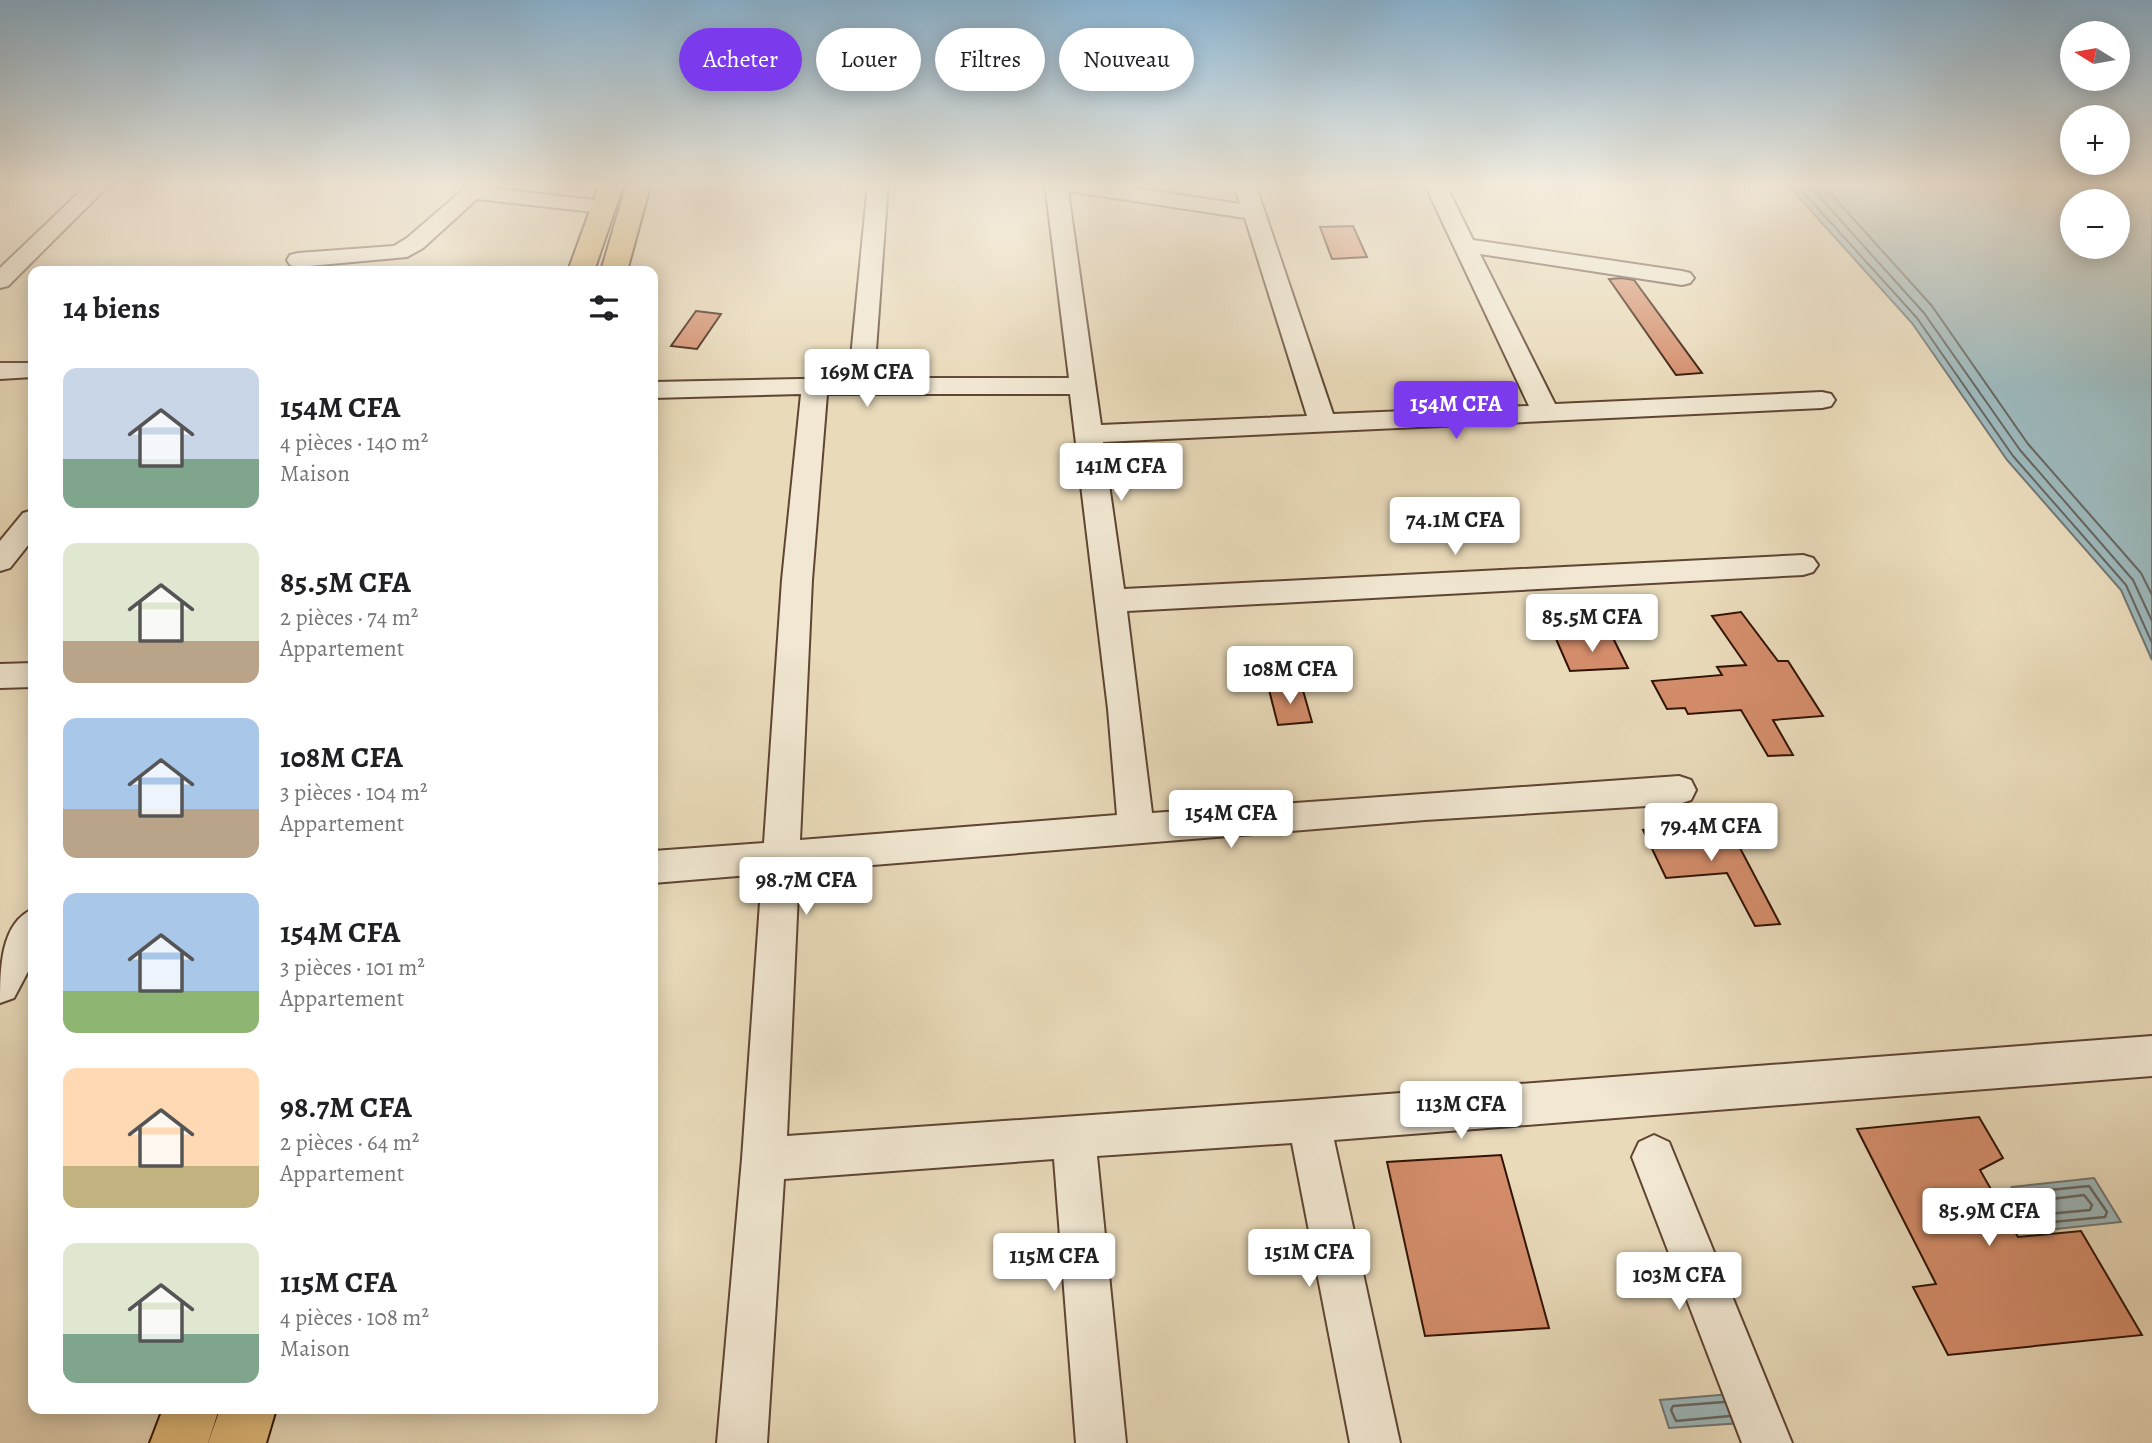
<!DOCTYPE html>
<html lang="fr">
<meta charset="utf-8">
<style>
body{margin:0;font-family:Alegreya,serif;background:#f2f2f2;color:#202124;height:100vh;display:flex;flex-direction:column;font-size:26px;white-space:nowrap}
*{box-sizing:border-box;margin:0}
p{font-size:23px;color:#757577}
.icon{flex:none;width:38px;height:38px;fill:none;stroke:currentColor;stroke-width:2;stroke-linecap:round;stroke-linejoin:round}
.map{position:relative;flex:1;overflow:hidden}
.panel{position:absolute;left:28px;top:266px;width:630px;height:1148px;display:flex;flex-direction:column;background:#fff;border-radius:14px;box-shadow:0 4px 18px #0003}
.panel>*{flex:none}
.banner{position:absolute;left:679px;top:28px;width:665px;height:63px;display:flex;gap:14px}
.needle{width:46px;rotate:281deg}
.fabs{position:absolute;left:2060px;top:21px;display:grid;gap:14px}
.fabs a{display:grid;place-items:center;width:70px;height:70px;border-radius:50%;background:#fff;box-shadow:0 4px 18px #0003;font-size:35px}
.price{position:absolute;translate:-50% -60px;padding:0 16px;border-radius:7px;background:#fff;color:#222;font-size:23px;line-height:46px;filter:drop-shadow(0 2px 4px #0008)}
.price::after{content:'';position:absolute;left:50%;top:42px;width:21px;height:16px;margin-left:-10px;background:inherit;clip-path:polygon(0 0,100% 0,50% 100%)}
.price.on{background:#7c3aed;color:#fff}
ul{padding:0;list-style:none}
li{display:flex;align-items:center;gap:21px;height:175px;padding:0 35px}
li span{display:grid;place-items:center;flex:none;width:196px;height:140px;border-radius:14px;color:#555}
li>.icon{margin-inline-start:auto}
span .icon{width:84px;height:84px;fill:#fffc;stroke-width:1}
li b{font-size:30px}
h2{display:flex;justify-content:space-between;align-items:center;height:84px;padding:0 35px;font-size:30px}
.tag{padding:0 24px;border-radius:32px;background:#fff;box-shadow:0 4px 18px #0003;font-size:24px;line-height:63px}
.tag.on{background:#7c3aed;color:#fff}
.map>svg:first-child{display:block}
.water{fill:#9db8bb;stroke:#727672;stroke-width:2;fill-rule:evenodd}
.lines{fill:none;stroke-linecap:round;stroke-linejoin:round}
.shore-far1{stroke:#676660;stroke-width:2}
.shore{stroke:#676660;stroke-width:2.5}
.building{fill:#d48d6b;stroke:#311304;stroke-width:2}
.minor-casing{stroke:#5f4532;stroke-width:4}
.highway-casing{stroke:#311304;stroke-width:4}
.minor{fill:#f1e7d2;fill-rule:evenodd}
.highway{fill:#e4bd7d;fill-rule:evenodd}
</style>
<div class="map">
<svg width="2152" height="1443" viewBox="0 0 2152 1443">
<rect width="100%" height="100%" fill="#e9daba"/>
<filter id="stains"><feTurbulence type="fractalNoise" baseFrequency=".00286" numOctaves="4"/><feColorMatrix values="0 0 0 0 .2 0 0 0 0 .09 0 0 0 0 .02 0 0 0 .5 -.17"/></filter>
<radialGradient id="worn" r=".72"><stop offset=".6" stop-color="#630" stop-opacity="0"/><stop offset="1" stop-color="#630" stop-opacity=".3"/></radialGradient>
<!-- water -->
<g class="water">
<path d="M1786,183H2152V660L2121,590L2007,460L1912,323ZM2072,201H2118V247H2072Z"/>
<polygon points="2094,1178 2121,1222 2038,1231 2012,1187"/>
<polygon points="1731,1394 1742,1423 1669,1428 1660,1400"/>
</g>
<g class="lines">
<!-- shore-far1 -->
<g class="shore-far1">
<polyline points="1795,183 1917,318 2013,456 2126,585 2152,643"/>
<polyline points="1807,183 1924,313 2020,450 2133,580 2152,621"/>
<polyline points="1821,183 1932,306 2028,444 2141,573 2152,595"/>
</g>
<!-- shore -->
<g class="shore">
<polygon points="2089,1186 2107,1212 2105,1217 2042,1223 2026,1196 2029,1192"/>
<polygon points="2084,1195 2092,1205 2090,1210 2048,1214 2040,1204 2043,1200"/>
<polyline points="1724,1402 1673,1406 1671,1410 1676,1421 1730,1416"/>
</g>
</g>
<!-- building -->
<g class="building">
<polygon points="1353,226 1367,257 1332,259 1320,227"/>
<polygon points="1622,278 1634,280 1702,373 1676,375 1609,279"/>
<polygon points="696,311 721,314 697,349 671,346"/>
<polygon points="1741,612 1778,661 1788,661 1823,716 1773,720 1793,755 1768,756 1741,710 1688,714 1685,708 1667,709 1652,681 1722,675 1717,667 1746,665 1712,616"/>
<polygon points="1612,636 1628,668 1570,671 1556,639"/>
<polygon points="1302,687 1312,722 1278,725 1269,690"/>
<polygon points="1705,825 1708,831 1730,829 1780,924 1755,926 1727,873 1666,878 1643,830"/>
<polygon points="1979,1117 2003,1158 1980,1170 2018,1237 2081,1231 2142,1335 1948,1355 1913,1287 1936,1284 1857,1129"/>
<polygon points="1501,1155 1549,1328 1425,1336 1387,1162"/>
</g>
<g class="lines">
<!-- minor casing -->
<g class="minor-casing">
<g id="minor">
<polygon points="89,183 111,183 8,286 0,288 0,268"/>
<path d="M868,183H888L874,378H1069L1045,183H1099L1240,204L1234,183H1255L1333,414L1529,406L1424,183H1445L1473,240L1682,271L1690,273L1694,278L1690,283L1682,285L1480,254L1555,404L1822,392L1831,394L1835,400L1831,406L1822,408L1103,442L1124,589L1803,555L1813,558L1818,565L1813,572L1803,575L1127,611L1152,813L1679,776L1691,780L1696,790L1691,800L1679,804L1425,820L799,871L787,1136L1309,1100L2152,1036V1076L1334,1140L1400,1443H1350L1292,1143L1097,1156L1126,1443H1076L1054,1159L784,1179L767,1443H717L742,1159L762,874L653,883V851L764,843L782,580L801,394L653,398V382L849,378ZM1068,191L1245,218L1307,416L1101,425ZM827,394H1070L1108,709L1117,815L800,840L812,580Z"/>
<polygon points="472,186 603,201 611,202 614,207 611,212 603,213 477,199 423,248 407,257 298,267 290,265 287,260 290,255 298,253 394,246 407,238 465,188"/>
<polygon points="0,363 33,363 33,377 0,379"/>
<polygon points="33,510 33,539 10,568 0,571 0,541 23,513"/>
<polygon points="33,663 33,687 0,688 0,664"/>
<path d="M33,909V962L14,998L0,1003C0,970 0,923 33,909Z"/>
<polygon points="1654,1135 1669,1142 1792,1443 1742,1443 1632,1157 1639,1142"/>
</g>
</g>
<!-- highway casing -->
<g class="highway-casing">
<g id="highway">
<polygon points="600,183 624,183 594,271 568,271"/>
<polygon points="627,183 651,183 627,271 601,271"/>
<polygon points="163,1409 219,1409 208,1443 150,1443"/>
<polygon points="220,1409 276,1409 266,1443 208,1443"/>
</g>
</g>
<!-- minor -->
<use href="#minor" class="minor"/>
<!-- highway -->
<use href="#highway" class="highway"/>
</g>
<!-- sky -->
<linearGradient id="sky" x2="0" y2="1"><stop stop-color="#8ab6d6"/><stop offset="0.48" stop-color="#f5eee0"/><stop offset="1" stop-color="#f5eee0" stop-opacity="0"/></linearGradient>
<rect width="2152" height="385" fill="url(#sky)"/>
<rect width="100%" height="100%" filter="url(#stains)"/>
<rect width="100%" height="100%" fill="url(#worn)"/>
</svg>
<div class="fabs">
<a><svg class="needle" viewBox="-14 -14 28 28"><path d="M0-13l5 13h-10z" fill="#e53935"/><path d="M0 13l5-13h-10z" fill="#757577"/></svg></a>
<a>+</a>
<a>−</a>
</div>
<b class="price" style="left:867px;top:409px">169M CFA</b>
<b class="price on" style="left:1456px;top:441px">154M CFA</b>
<b class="price" style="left:1121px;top:503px">141M CFA</b>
<b class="price" style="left:1455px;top:557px">74.1M CFA</b>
<b class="price" style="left:1592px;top:654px">85.5M CFA</b>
<b class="price" style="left:1290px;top:706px">108M CFA</b>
<b class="price" style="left:1231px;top:850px">154M CFA</b>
<b class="price" style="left:1711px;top:863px">79.4M CFA</b>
<b class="price" style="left:806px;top:917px">98.7M CFA</b>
<b class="price" style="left:1461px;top:1141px">113M CFA</b>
<b class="price" style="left:1989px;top:1248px">85.9M CFA</b>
<b class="price" style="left:1309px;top:1289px">151M CFA</b>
<b class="price" style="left:1054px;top:1293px">115M CFA</b>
<b class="price" style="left:1679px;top:1312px">103M CFA</b>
<div class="banner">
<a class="tag on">Acheter</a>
<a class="tag">Louer</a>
<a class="tag">Filtres</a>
<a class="tag">Nouveau</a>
</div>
<section class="panel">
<h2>14 biens<svg class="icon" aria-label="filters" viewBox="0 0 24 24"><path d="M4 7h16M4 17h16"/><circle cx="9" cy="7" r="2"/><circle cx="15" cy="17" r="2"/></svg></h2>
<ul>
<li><span style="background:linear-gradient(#c9d6e8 65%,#7fa58c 0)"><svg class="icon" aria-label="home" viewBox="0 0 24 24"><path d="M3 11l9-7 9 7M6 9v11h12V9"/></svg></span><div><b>154M CFA</b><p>4 pièces · 140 m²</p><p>Maison</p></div></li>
<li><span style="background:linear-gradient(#dfe7d0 70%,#b9a48a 0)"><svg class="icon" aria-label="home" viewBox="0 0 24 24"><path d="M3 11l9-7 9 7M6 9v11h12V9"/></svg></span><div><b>85.5M CFA</b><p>2 pièces · 74 m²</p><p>Appartement</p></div></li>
<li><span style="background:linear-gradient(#a9c7e8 65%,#b9a48a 0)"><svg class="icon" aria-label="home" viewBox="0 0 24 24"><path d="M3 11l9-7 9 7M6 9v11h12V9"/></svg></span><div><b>108M CFA</b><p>3 pièces · 104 m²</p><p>Appartement</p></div></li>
<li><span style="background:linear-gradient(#a9c7e8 70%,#8fb573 0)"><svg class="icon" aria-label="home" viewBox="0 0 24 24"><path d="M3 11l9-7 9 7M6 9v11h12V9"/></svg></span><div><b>154M CFA</b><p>3 pièces · 101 m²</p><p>Appartement</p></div></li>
<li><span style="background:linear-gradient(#ffd9b3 70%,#c2b280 0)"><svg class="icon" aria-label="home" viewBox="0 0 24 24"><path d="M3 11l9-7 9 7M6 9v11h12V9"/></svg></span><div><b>98.7M CFA</b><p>2 pièces · 64 m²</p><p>Appartement</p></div></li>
<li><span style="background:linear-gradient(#dfe7d0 65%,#7fa58c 0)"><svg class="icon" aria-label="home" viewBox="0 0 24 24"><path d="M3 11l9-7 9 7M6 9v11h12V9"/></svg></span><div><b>115M CFA</b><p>4 pièces · 108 m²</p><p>Maison</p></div></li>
</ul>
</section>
</div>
